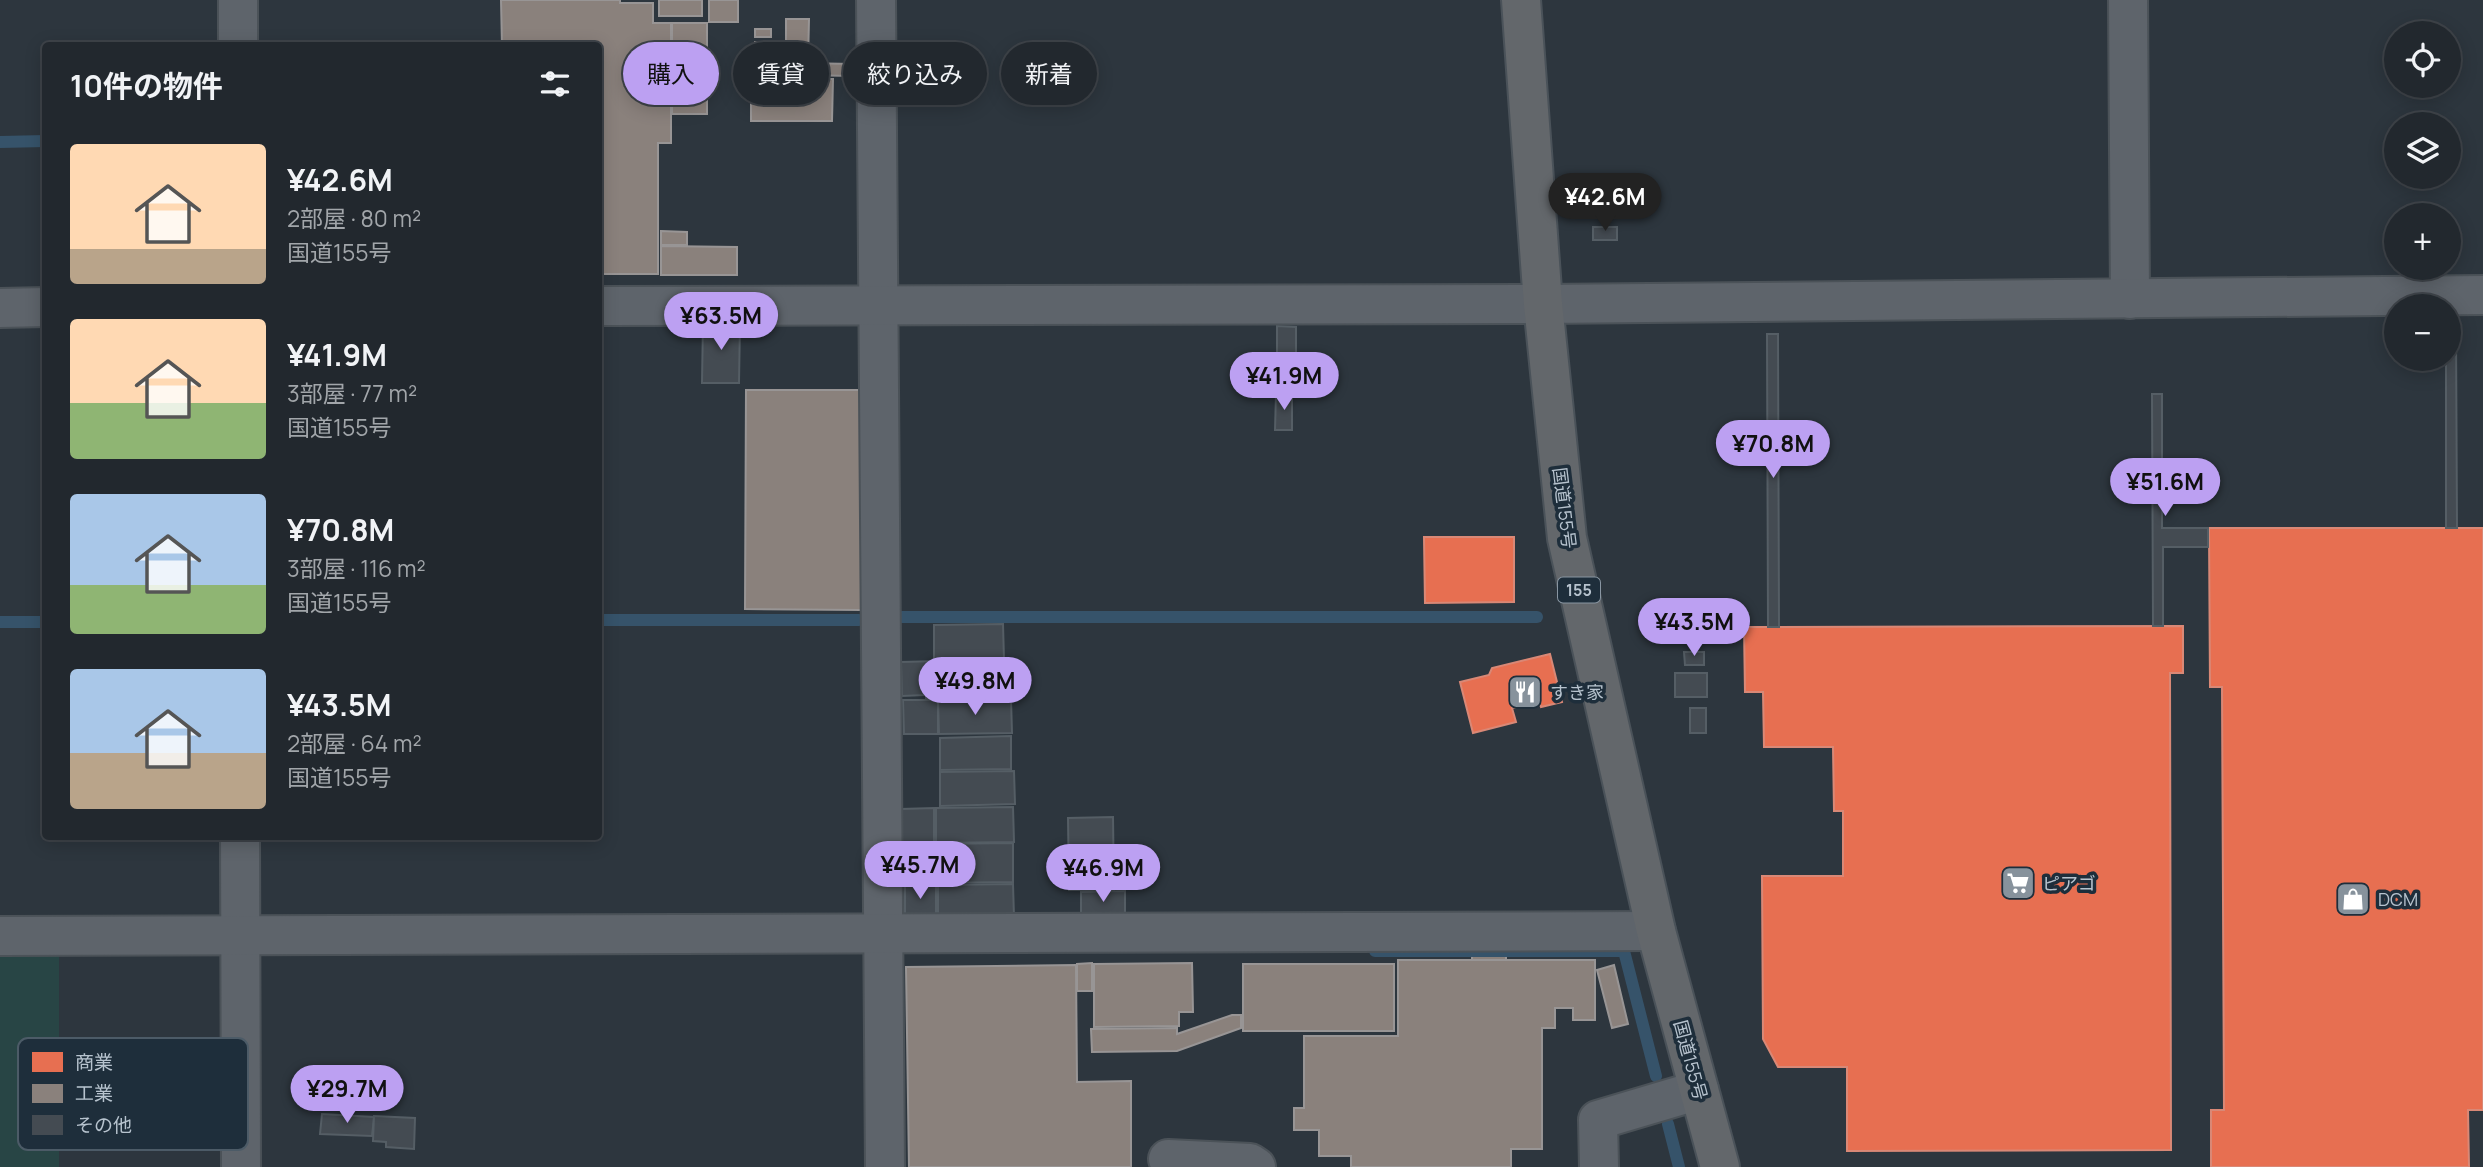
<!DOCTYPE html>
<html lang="ja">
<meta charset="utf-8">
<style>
body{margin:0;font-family:Manrope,"Noto Sans JP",sans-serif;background:#2e343a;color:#f1f3f6;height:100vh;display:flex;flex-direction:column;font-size:26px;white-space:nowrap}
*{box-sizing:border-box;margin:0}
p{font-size:23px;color:#a2a6aa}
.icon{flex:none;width:38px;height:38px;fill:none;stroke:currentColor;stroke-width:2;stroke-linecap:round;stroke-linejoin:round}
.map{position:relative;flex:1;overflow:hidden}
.sheet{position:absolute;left:42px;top:42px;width:560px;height:798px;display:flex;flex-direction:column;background:#22282e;border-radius:7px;box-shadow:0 4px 18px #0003,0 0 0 2px #3f444a}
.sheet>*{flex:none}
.top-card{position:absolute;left:623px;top:42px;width:665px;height:63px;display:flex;gap:14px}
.fabs{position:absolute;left:2384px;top:21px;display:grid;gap:14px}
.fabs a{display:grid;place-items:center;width:77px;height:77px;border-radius:50%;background:#22282e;box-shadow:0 4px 18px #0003,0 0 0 2px #3f444a;font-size:35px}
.price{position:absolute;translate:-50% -60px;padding:0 16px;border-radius:24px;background:#bca0f2;color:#111;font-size:23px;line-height:46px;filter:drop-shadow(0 2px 4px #0008)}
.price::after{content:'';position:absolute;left:50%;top:42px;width:21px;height:16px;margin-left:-10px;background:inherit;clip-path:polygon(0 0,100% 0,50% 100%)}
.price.active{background:#222;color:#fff}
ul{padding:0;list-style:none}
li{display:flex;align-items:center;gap:21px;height:175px;padding:0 28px}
li span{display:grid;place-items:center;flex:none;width:196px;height:140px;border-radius:7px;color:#555}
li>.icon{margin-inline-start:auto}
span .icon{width:84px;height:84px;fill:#fffc;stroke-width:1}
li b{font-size:30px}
h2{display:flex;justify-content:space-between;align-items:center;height:84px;padding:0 28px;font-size:30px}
.tag{padding:0 24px;border-radius:32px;background:#22282e;box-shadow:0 4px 18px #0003,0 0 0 2px #3f444a;font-size:24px;line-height:63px}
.tag.active{background:#bca0f2;color:#111}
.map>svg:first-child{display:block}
.green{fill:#284545}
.shops{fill:#e76f51;stroke:#d98876;stroke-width:2}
.industry{fill:#8a817c;stroke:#989595;stroke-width:2}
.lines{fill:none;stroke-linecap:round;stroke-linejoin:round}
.stream{stroke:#36536a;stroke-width:12}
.building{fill:#444b52;stroke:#555e65;stroke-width:2}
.minor-casing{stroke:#4b5258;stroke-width:42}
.highway-casing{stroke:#4a5259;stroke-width:42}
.minor{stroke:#5e646b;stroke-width:38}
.highway{stroke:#63676b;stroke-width:38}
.labels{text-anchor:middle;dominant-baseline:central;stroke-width:7;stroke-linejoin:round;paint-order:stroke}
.shield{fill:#1e2e3b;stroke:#8996a2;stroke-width:2}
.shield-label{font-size:16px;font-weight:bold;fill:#b7c3ce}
.street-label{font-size:18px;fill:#b7c3ce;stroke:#1e2e3b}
.poi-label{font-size:18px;fill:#b7c3ce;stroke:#1e2e3b;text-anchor:start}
.key{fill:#1e2e3b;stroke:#4c5b67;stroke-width:2}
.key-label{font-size:19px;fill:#b7c3ce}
</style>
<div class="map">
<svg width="2483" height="1167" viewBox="0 0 2483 1167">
<rect width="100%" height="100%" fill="#2d363e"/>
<!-- green -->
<polygon class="green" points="59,954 59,1167 0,1167 0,955"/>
<!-- shops -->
<g class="shops">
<polygon points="2209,528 2483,528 2483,1110 2468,1110 2469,1167 2211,1167 2211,1110 2224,1110 2222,687 2210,687"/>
<polygon points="1424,537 1514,537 1514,602 1425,603"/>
<polygon points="2183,626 2183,673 2170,673 2171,1150 1847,1151 1847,1067 1778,1067 1763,1039 1762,876 1843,876 1843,811 1834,811 1833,747 1764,747 1763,692 1745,692 1744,627"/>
<polygon points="1550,654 1562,702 1541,707 1539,702 1512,708 1516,722 1473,733 1460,682 1489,675 1492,668"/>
</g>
<!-- industry -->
<g class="industry">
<polygon points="501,0 620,0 620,3 653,3 653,23 671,23 671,143 658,143 658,274 598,274 598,46 502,46"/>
<rect x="659" y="0" width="43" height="16"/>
<rect x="709" y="0" width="29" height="22"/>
<polygon points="786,19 809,19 808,62 786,62"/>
<rect x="672" y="23" width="35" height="91"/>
<rect x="755" y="29" width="16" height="8"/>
<rect x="755" y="42" width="16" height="14"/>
<rect x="754" y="61" width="18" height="15"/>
<polygon points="800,63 853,64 853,76 799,75"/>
<polygon points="751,78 833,79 832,121 751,121"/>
<polygon points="661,231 687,232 687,245 661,245"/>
<polygon points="661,246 737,247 737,275 661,275"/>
<polygon points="746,390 863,390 861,610 745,609"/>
<rect x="1472" y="953" width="34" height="7"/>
<polygon points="1398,960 1595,960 1595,1020 1573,1020 1573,1008 1555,1008 1555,1028 1542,1028 1542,1149 1511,1149 1511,1167 1351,1167 1351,1156 1319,1156 1319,1130 1294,1130 1294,1108 1304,1108 1304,1036 1398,1036"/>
<polygon points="1092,963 1092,991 1077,991 1077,964"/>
<polygon points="1192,963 1193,1012 1179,1012 1179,1026 1094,1027 1094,964"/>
<rect x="1243" y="964" width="151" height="67"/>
<polygon points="1076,965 1077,1082 1131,1081 1131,1167 909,1167 906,967"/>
<polygon points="1614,965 1628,1024 1612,1028 1597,970"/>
<polygon points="1232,1015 1241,1015 1241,1028 1177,1051 1092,1052 1091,1029 1177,1028 1177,1034"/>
</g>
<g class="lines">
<!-- stream -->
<g class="stream">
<polyline points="0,142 46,141"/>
<polyline points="894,617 1537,617"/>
<polyline points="598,620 859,620"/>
<polyline points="0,622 46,622"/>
<polyline points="1375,951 1624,951 1656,1076"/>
<polyline points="1668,1124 1679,1167"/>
</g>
</g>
<!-- building -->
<g class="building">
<rect x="1593" y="227" width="24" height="13"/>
<polygon points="703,322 740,322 739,383 702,383"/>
<polygon points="1277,326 1296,327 1296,364 1277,364"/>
<polygon points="2448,329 2456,329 2457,528 2446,528 2446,359 2448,359"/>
<polygon points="1767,334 1778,334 1779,627 1768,627"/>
<polygon points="1276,394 1292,394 1292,430 1275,430"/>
<polygon points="2152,394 2162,394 2162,528 2208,528 2208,547 2163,547 2163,626 2153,626"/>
<polygon points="1003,624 1004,660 934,661 934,625"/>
<polygon points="1684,652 1704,652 1704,665 1685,665"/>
<polygon points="940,661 940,673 924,674 925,695 902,696 901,662"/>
<polygon points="1010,663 1011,697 926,699 926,675 942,675 942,664"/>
<rect x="1675" y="673" width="32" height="24"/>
<polygon points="1011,699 1012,733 939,734 938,700"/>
<polygon points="903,700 938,700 938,734 904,734"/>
<rect x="1690" y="708" width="16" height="25"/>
<polygon points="1011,736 1011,769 940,770 940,738"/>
<polygon points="1014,771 1015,804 940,806 940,772"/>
<polygon points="1013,807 1014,842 936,843 936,808"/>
<polygon points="934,808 934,842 902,843 901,809"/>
<polygon points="1113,817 1114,890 1069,890 1068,818"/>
<polygon points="1013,843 1013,882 932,883 932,844"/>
<polygon points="1013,884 1014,917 938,918 938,885"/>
<rect x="905" y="885" width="31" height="32"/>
<polygon points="1125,891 1125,917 1081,918 1081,892"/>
<polygon points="322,1114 374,1117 372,1136 320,1134"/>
<polygon points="374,1116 415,1118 414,1149 386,1147 386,1142 373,1141"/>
</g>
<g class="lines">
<!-- minor casing -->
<g class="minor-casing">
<g id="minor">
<polyline points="238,0 238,46"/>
<polyline points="876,0 885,1167"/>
<polyline points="2128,0 2130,299"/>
<polyline points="598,306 1543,304 2483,295"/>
<polyline points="0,308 46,307"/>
<polyline points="240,836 241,1167"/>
<polyline points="0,936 1656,931"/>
<polyline points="1168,1159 1250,1163 1256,1167"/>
<polyline points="1599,1167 1598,1120 1699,1090"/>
</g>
</g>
<!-- highway casing -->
<g class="highway-casing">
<polyline id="highway" points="1521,0 1543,304 1567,538 1656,931 1720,1167"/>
</g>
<!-- minor -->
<use href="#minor" class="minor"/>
<!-- highway -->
<use href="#highway" class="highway"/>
</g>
<!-- icons -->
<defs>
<g id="restaurant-square" transform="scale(1.75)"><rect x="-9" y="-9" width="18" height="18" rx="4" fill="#87929c" stroke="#1e2e3b"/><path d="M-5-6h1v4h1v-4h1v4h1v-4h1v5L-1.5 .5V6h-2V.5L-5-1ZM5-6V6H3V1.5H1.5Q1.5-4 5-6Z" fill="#fff"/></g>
<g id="supermarket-square" transform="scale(1.75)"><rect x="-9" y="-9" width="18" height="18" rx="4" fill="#87929c" stroke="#1e2e3b"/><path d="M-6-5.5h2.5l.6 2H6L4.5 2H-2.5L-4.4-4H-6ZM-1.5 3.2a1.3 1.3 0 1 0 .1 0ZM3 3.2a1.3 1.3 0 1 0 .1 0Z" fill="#fff"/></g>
<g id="shop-square" transform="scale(1.75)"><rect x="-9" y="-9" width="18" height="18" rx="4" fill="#87929c" stroke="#1e2e3b"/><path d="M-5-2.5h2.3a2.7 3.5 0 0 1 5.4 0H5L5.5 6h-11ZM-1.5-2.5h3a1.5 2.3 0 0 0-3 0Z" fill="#fff"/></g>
</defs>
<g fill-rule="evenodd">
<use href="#restaurant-square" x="1525" y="692"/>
<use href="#supermarket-square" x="2018" y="883"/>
<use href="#shop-square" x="2353" y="899"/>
</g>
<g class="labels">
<!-- shield labels -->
<rect class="shield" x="1558" y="577.5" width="42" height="25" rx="5"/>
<g class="shield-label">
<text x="1579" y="590">155</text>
</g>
<!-- street labels -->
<g class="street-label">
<text transform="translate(1565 508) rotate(83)">国道155号</text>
<text transform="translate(1691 1060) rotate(75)">国道155号</text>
</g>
<!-- poi labels -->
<g class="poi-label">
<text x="1550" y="692">すき家</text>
<text x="2042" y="883">ピアゴ</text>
<text x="2378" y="899">DCM</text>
</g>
</g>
<!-- legend -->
<rect x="18" y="1038" width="230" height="112" rx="10" class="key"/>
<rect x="32" y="1052" width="31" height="20" fill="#e76f51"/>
<rect x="32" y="1084" width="31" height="19" fill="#8a817c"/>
<rect x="32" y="1115" width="31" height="20" fill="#444b52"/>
<g class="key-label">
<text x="75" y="1069">商業</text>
<text x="75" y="1100">工業</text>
<text x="75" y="1132">その他</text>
</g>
</svg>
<div class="fabs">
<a><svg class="icon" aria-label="locate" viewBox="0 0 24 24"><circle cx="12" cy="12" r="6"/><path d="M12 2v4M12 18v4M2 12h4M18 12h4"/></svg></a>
<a><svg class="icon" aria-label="layers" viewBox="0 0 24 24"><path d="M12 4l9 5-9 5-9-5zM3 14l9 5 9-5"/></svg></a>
<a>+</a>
<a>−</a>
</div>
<b class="price active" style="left:1605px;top:233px">¥42.6M</b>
<b class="price" style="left:721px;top:352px">¥63.5M</b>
<b class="price" style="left:1284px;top:412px">¥41.9M</b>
<b class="price" style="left:1773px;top:480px">¥70.8M</b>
<b class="price" style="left:2165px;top:518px">¥51.6M</b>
<b class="price" style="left:1694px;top:658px">¥43.5M</b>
<b class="price" style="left:975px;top:717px">¥49.8M</b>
<b class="price" style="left:920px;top:901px">¥45.7M</b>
<b class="price" style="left:1103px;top:904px">¥46.9M</b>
<b class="price" style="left:347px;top:1125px">¥29.7M</b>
<div class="top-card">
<a class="tag active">購入</a>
<a class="tag">賃貸</a>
<a class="tag">絞り込み</a>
<a class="tag">新着</a>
</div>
<section class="sheet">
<h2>10件の物件<svg class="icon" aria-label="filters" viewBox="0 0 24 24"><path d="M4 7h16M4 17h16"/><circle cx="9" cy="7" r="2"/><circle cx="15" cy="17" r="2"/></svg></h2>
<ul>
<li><span style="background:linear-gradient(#ffd9b3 75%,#b9a48a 0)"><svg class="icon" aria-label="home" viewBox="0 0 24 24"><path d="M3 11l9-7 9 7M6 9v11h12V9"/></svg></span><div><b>¥42.6M</b><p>2部屋 · 80 m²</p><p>国道155号</p></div></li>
<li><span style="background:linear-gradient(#ffd9b3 60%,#8fb573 0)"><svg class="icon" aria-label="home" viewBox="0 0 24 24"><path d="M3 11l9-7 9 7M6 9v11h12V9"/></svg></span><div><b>¥41.9M</b><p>3部屋 · 77 m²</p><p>国道155号</p></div></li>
<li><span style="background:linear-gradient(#a9c7e8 65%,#8fb573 0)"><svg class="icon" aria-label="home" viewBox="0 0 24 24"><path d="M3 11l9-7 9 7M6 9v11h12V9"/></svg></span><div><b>¥70.8M</b><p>3部屋 · 116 m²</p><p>国道155号</p></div></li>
<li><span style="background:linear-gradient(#a9c7e8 60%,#b9a48a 0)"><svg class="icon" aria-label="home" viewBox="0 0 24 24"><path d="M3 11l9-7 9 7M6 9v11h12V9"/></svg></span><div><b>¥43.5M</b><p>2部屋 · 64 m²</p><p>国道155号</p></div></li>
</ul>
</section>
</div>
